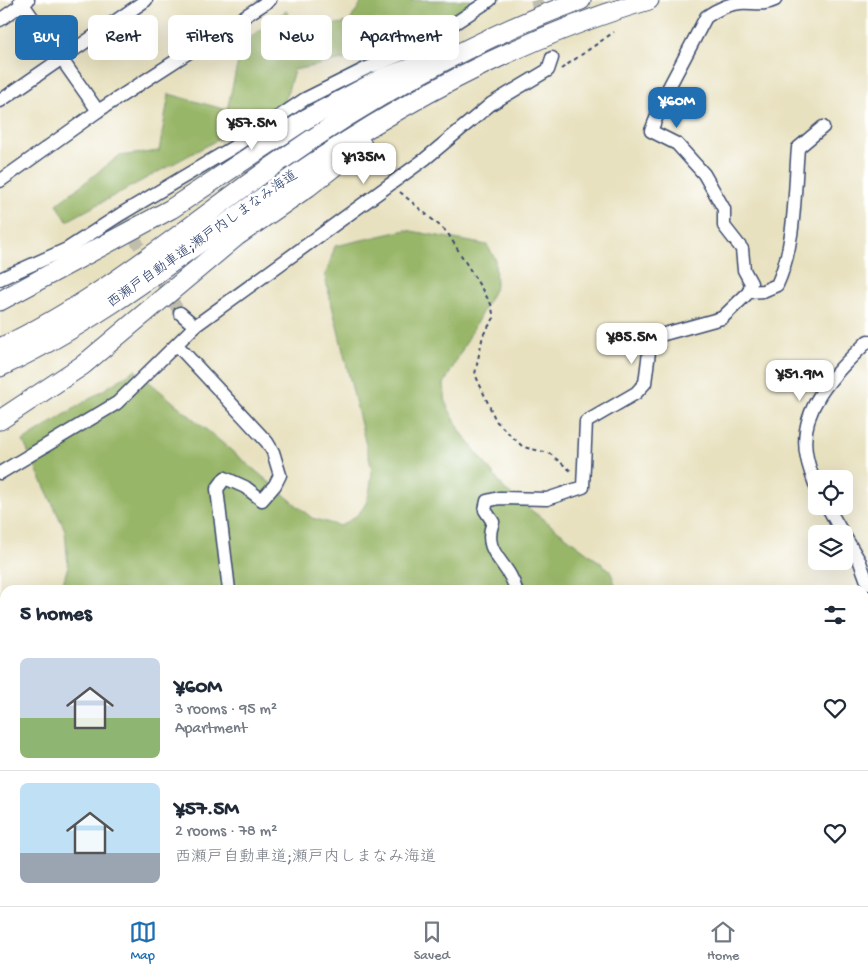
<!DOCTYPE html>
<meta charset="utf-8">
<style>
body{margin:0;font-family:"Gochi Hand","Klee One",sans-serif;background:#f2f2f3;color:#1f2937;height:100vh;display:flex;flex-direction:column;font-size:19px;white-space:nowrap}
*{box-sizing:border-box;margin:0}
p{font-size:16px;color:#747a83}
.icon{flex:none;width:28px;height:28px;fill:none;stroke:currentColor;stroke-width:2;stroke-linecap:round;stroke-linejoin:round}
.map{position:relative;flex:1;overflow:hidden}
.sheet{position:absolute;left:0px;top:585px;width:869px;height:321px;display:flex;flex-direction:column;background:#fff;border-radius:15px 15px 0 0;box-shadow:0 5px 20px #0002}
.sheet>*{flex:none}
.top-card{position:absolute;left:15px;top:15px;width:500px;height:45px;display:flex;gap:10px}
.tools{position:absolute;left:808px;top:470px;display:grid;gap:10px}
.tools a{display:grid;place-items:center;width:45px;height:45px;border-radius:8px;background:#fff;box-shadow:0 5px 20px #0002;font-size:25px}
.price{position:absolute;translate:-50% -42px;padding:0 11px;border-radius:10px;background:#fff;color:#222;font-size:16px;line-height:32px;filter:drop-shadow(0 1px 2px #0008)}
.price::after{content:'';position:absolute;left:50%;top:30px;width:15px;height:11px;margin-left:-8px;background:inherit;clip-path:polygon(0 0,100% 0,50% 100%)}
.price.current{background:#1f6fb2;color:#fff}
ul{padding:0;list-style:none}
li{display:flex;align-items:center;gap:15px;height:125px;padding:0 20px}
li+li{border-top:1px solid #e0e1e3}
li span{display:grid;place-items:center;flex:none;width:140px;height:100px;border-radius:8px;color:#555}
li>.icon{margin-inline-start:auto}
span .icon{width:60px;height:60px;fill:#fffc;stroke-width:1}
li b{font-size:21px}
h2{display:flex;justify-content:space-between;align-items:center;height:60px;padding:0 20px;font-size:21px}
.chip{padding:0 18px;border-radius:8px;background:#fff;box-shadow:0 5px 20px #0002;font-size:18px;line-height:45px}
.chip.current{background:#1f6fb2;color:#fff}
.dock{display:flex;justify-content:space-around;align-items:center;height:70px;border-top:1px solid #e0e1e3;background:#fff;font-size:14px;color:#747a83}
.dock a{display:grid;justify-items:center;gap:2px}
.dock .current{color:#1f6fb2}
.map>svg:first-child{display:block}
.forest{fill:#98b668;stroke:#5a7263}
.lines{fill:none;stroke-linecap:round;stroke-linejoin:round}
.minor-tunnel{stroke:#bfbdac;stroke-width:12;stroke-dasharray:12 6;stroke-linecap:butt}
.minor-casing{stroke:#3a4a6d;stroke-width:15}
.highway-casing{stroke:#3a4a6d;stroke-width:21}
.path{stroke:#3a4a6d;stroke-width:2;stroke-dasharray:4 4;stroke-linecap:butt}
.minor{stroke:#fff;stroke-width:12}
.highway{stroke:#fff;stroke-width:19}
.labels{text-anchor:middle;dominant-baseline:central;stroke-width:5;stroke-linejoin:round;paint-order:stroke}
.street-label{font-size:14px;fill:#1b2f5e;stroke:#fff}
</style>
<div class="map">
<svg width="868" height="906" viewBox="0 0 868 906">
<rect width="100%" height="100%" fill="#fff"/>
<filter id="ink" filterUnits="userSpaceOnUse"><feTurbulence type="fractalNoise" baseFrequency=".02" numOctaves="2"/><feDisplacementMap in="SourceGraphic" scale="10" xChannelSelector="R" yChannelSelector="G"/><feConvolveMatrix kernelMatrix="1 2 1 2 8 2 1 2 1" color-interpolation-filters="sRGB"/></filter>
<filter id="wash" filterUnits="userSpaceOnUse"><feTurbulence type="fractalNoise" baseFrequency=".0096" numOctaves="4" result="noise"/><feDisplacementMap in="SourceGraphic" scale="20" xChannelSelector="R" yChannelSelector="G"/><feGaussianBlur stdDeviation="1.12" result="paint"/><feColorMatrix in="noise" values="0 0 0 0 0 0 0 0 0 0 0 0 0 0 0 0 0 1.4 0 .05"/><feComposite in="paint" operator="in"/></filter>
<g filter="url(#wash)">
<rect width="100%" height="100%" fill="#e8e1bf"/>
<!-- forest -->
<g class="forest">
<polygon points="363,0 476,0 416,45 294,70 284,104 67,221 57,204 119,156 159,151 169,94 227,110 242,44 286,11 301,30 349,22"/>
<path d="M406,230L487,245L495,258L496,286L444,384L446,404L461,432L506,491L610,570L617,590H61L68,566L65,530L23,441L135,370L312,518L340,526C368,511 369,501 372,470L325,277L335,246Z"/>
<polygon points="0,655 5,655 5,901 175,901 169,906 0,906"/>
</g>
</g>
<g filter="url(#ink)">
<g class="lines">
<!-- minor-tunnel -->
<g class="minor-tunnel">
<polyline points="536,0 552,58"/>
<polyline points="124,221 180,313"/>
</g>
<!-- minor casing -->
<g class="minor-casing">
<g id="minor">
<polyline points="20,0 98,111"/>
<polyline points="0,20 28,0"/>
<polyline points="0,101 146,0"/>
<polyline points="0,181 98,111 270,0"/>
<polyline points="0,279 67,249 121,214 232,148 305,99 367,68 414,50 490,0"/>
<path d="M749,292L751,283L744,270L742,249L724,226V209L704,174L677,144L651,131L668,89L706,17C716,10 727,4 740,3C753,2 763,6 775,0"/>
<polyline points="180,313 195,326"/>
<polyline points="177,345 267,442 273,452 280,475 275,485 262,500 245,487 225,478 217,489 229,590"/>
<polyline points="0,473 117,403 195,326 425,159 491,104 548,70 552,58"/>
<path d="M816,487C813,478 809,468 807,458C796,409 836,372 868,341"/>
<polyline points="827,506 843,534"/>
<polyline points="844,535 860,562 868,584"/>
<path d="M516,590C509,561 481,554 493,522L485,510L487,501L499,498L547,499L583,487L586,422L636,393L645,383L650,344L657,336L722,318L749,292L763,291L777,285C796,243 794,194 798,148L823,127"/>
<polyline points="864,648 868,629"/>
<polyline points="0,721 5,722"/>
<polyline points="864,810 868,807"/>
<polyline points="864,878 868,880"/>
<polyline points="325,906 327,901"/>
<polyline points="749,906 752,901"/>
</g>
</g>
<!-- highway casing -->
<g class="highway-casing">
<g id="highway">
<polyline points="0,301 171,209 306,119 385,77 418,66"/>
<path d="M0,348C100,301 184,229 273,166C366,100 474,39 581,0"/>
<path d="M0,367C103,319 192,246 285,182C395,106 521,37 649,0"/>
<polyline points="0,420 83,365 237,236 308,187 362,145"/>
</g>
</g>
<!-- path -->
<g class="path">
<polyline points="561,69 614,32"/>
<polyline points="400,192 447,232 491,304 494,318 483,335 475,374 496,421 523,447 549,453 571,471"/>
</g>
<!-- minor -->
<use href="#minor" class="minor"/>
<!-- highway -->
<use href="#highway" class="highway"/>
</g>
</g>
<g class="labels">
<!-- street labels -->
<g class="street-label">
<text transform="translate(203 240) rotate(-35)">西瀬戸自動車道;瀬戸内しまなみ海道</text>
</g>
</g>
</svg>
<div class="tools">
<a><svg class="icon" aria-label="locate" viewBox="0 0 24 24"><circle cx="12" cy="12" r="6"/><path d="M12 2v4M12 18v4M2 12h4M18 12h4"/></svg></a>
<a><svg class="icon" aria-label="layers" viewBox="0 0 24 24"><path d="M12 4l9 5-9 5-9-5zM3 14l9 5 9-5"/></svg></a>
</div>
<b class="price current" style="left:677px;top:129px">¥60M</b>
<b class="price" style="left:252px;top:151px">¥57.5M</b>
<b class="price" style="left:364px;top:185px">¥135M</b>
<b class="price" style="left:632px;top:365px">¥85.5M</b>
<b class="price" style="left:800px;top:402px">¥51.9M</b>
<div class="top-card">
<a class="chip current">Buy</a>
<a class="chip">Rent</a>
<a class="chip">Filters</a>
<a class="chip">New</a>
<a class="chip">Apartment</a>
</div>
<section class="sheet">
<h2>5 homes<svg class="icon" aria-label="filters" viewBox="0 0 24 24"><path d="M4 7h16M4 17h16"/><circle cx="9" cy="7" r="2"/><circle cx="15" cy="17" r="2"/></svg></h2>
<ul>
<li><span style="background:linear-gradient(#c9d6e8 60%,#8fb573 0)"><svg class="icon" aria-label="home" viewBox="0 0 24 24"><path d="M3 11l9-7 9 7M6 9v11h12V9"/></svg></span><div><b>¥60M</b><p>3 rooms · 95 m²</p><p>Apartment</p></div><svg class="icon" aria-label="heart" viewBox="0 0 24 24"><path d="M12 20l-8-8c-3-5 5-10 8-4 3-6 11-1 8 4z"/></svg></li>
<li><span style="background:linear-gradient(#bfe0f5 70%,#9aa5b1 0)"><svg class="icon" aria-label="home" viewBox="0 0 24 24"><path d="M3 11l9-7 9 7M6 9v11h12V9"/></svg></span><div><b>¥57.5M</b><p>2 rooms · 78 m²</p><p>西瀬戸自動車道;瀬戸内しまなみ海道</p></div><svg class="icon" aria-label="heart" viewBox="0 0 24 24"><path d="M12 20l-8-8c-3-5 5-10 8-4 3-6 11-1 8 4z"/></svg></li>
</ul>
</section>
</div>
<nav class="dock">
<a class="current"><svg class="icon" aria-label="map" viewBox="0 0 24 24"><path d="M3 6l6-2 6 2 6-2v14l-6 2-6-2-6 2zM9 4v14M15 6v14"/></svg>Map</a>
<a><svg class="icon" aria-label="saved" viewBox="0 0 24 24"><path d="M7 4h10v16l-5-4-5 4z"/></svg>Saved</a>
<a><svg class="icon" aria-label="home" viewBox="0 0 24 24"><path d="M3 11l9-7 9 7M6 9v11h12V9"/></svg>Home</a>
</nav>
